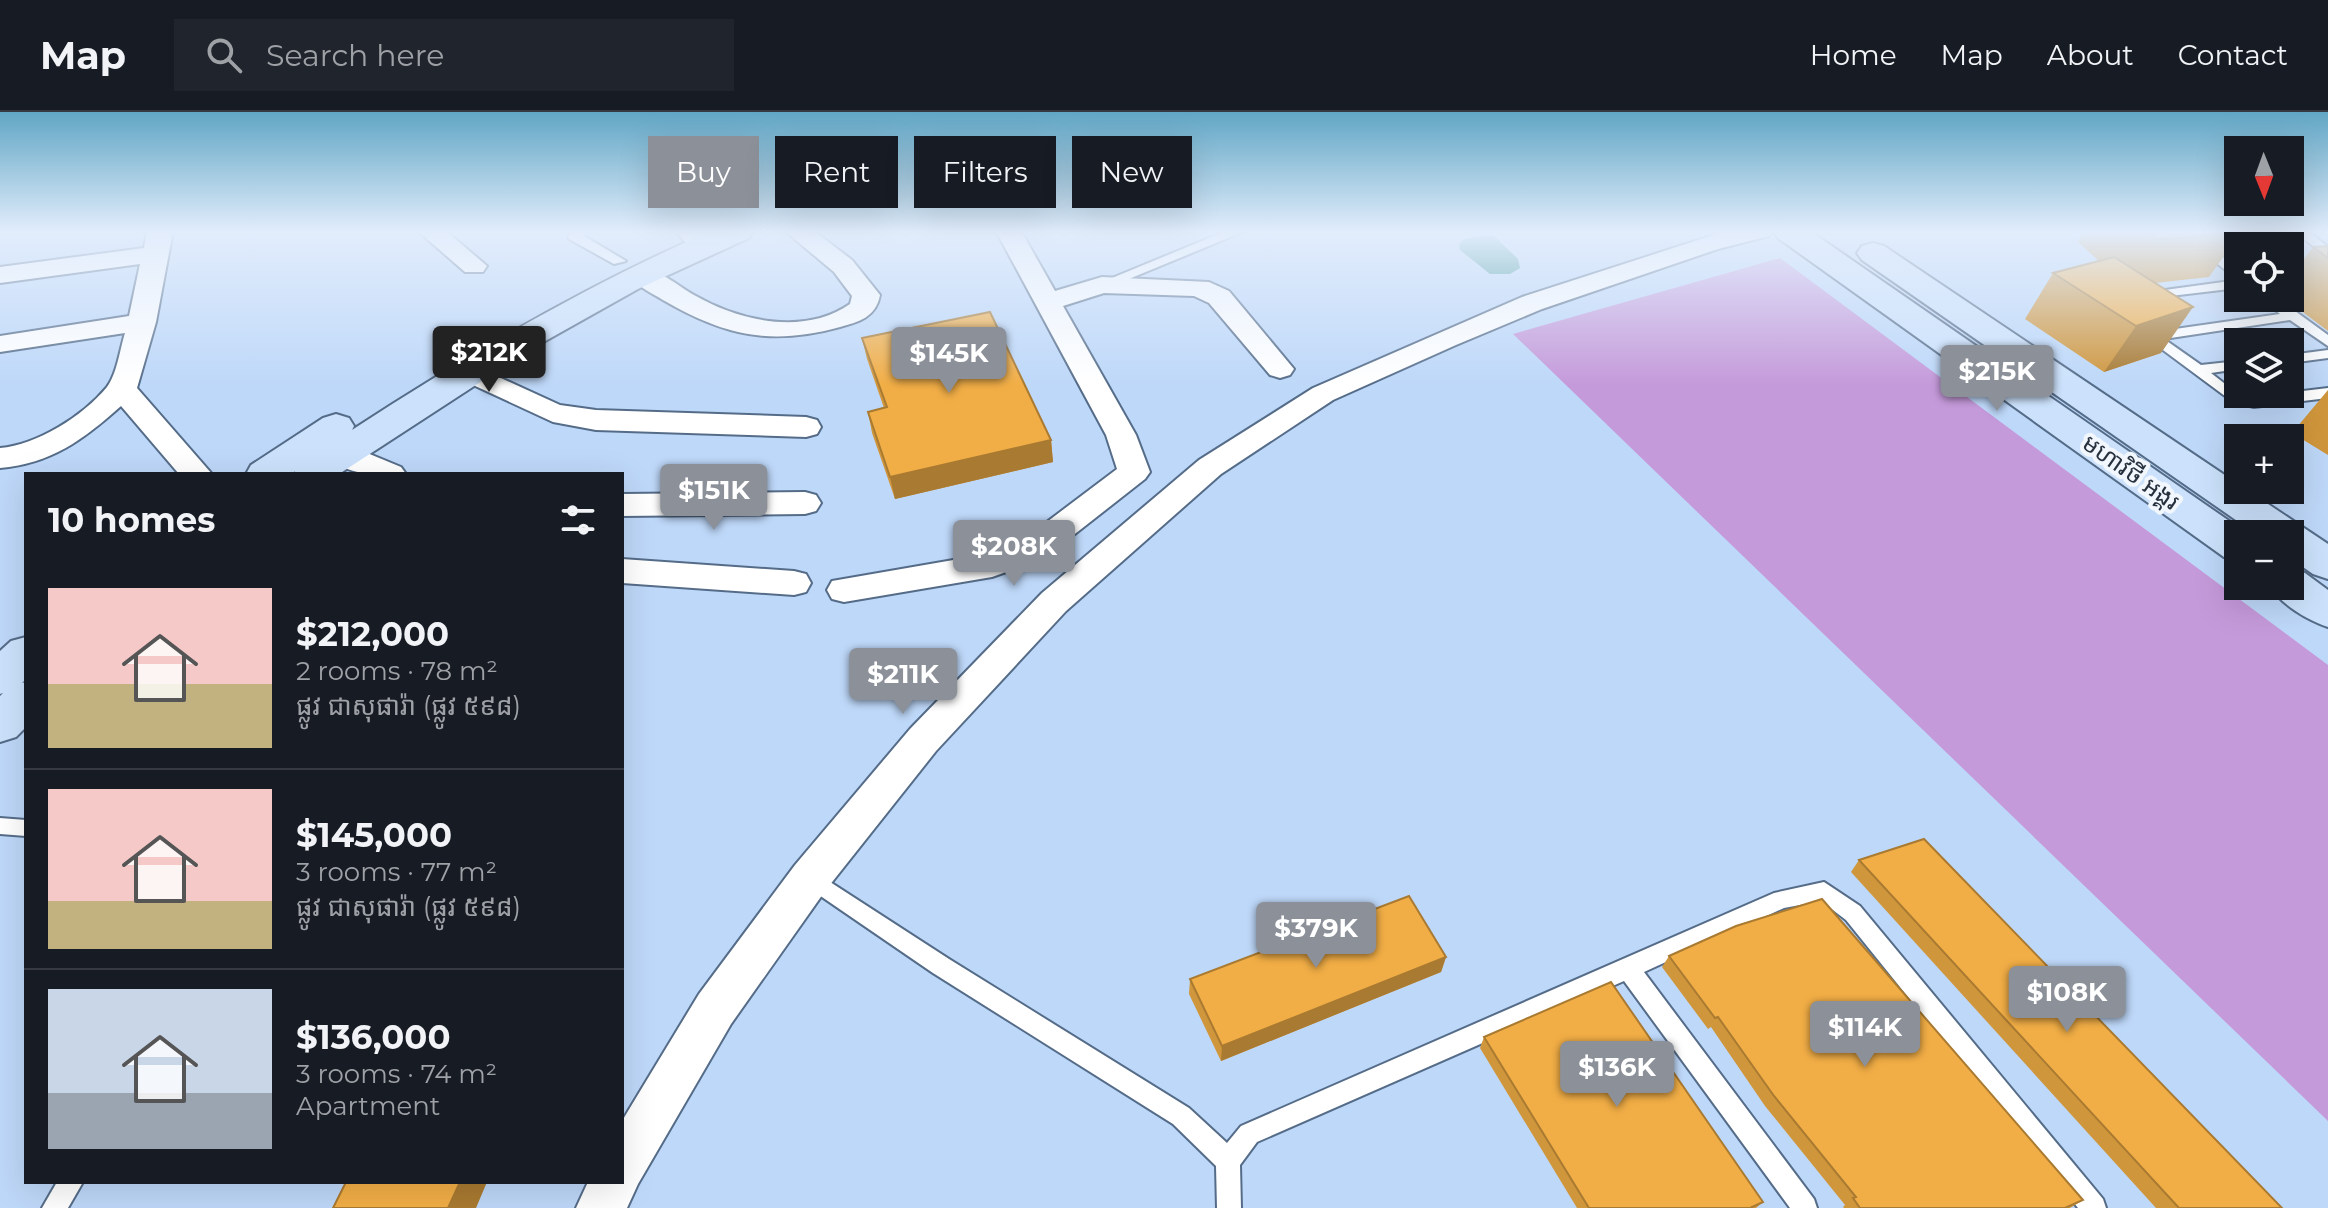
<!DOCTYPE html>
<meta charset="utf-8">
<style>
body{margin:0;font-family:Montserrat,"Noto Sans Khmer",sans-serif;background:#20242c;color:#f1f3f6;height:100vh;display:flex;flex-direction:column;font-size:30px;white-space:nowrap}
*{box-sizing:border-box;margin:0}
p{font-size:26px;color:#9ea1a6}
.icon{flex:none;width:44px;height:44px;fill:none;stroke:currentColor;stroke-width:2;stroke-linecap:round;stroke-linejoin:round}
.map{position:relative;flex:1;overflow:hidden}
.details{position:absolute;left:24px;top:360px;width:600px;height:712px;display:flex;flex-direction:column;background:#171b24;border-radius:0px;box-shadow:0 8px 32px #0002}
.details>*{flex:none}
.hud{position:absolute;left:648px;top:24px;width:760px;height:72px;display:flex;gap:16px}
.needle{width:52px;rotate:179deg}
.controls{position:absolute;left:2224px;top:24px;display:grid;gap:16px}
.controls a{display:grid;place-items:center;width:80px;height:80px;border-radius:0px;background:#171b24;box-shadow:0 8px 32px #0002;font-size:40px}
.price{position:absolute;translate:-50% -68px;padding:0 18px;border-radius:8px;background:#8c9099;color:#fff;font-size:26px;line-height:52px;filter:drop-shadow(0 2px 4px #0008)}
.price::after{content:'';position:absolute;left:50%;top:48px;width:24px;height:18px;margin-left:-12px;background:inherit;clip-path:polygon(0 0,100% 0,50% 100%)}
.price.on{background:#222;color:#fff}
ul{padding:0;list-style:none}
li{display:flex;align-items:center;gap:24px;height:200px;padding:0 24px}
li+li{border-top:2px solid #363941}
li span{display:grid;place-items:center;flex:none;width:224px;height:160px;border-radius:0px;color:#555}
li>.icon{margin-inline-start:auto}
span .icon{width:96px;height:96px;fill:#fffc;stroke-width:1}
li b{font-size:34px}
h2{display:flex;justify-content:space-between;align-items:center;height:96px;padding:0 24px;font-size:34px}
.chip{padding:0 28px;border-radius:0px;background:#171b24;box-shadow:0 8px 32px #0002;font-size:28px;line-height:72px}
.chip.on{background:#8c9099;color:#fff}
header{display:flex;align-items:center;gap:48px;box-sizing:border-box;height:112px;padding:0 40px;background:#171b24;border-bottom:2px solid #363941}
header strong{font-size:38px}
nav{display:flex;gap:44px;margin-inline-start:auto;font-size:28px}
.search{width:560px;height:72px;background:#20242c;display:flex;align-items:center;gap:20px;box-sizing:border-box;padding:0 28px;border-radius:0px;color:#9ea1a6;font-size:30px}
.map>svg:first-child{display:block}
.green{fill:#c59ada}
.water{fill:#389291}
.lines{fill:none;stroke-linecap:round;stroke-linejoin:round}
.service-casing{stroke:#556c88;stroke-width:4}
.minor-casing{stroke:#556c88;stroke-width:4}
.tertiary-casing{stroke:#556c88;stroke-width:4}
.secondary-casing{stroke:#556c88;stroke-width:4}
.service{fill:#fff;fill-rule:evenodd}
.minor{fill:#fff;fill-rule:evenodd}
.tertiary{fill:#fff;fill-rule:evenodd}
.secondary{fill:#cce2fc;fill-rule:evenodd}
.wall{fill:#d0963c}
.shaded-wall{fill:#a97a31}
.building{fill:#f2ae46;stroke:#a97a31;stroke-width:2}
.labels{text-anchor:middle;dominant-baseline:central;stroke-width:8;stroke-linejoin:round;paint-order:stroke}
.street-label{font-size:24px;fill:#28323f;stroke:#f2f7fe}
</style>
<header>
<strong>Map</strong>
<div class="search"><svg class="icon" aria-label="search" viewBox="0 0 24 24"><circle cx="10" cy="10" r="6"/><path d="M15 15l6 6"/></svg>Search here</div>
<nav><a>Home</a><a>Map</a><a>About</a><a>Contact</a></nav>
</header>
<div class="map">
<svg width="2328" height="1096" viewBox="0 0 2328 1096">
<rect width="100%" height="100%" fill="#bed8f9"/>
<!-- green -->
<polygon class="green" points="1780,146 2328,553 2328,1009 1513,222"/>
<!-- water -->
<polygon class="water" points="1493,123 1518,147 1520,156 1510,162 1490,162 1460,138 1459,133 1464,127"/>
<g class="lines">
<!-- service casing -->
<g class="service-casing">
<g id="service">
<polygon points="573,119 590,119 584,124 626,149 614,152 569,127 568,124"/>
<polygon points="1226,119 1245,119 1107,176 1102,177 1095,173"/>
<polygon points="2176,119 2190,119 2238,157 2238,176 2145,187 2145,181 2150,180 2238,168"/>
<polygon points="2219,119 2234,119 2250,134 2238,136"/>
<polygon points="2240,119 2255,119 2271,134 2257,134"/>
<polygon points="2293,119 2308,119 2328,135 2328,145"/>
<polygon points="2290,149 2308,160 2308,166 2290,168"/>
<polygon points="2261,186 2277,186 2328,223 2328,234 2290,208 2164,227 2201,253 2238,249 2238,257 2211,261 2238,282 2254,285 2328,276 2328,286 2254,295 2233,290 2140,221 2147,217 2154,220 2280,202"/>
<polygon points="2328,238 2328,246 2290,251 2290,243"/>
<polygon points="0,706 26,708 26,724 0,722"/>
<polygon points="810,757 949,847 1189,996 1227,1031 1241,1014 1774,781 1824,770 1860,794 2103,1087 2106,1096 2078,1096 1846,808 1821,789 1784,796 1644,860 1814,1087 1817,1096 1790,1096 1624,869 1257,1030 1240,1053 1241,1096 1217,1096 1216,1054 1173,1012 933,861 803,772 800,766 803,760"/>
<polygon points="57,1070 83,1070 68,1096 42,1096"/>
</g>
</g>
<!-- minor casing -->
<g class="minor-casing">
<g id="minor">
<path d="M147,119H173L156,210L137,276L212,362H179L121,294C84,327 51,352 0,356V336C37,333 83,304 107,275C117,262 120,237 125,221L0,240V224L129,204L140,152L0,171V155L144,136Z"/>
<polygon points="418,119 446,119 487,154 483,160 465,160"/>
<path d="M785,119H814L852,148L880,183C876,205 859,210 840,215C771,234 725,224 663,188C652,181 636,174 629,163L633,157C654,152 676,173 694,183C739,209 804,224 850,192L852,184L834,160Z"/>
<polygon points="996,119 1021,119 1055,179 1102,165 1209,170 1229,179 1294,257 1290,263 1280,266 1270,263 1209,191 1194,184 1104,181 1063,194 1136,323 1150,360 1145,367 1043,447 992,465 844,490 832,487 827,478 832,469 988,442 1019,431 1117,357 1106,323"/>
<polygon points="1726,119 1772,119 1769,124 1718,137 1542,197 1456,233 1333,288 1221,362 1066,499 936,639 825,779 731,912 638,1072 627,1096 576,1096 588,1070 622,1070 622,1009 699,882 795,753 910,617 1042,481 1199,348 1313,276 1522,185"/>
<polygon points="468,251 560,293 596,298 806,305 817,308 821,315 817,322 806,325 596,318 553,310 458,266 454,260 458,254"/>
<path d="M343,331L401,355L406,362C380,362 343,366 328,341L332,334Z"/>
<polygon points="805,380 816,383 821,391 816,399 805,402 622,404 622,382"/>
<polygon points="622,447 794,459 806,462 811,471 806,480 794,483 622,471"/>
</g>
</g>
<!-- tertiary casing -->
<g class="tertiary-casing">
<path id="tertiary" d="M676,119H713L725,131L720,138C703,142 686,135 676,119Z"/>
</g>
<!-- secondary casing -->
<g class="secondary-casing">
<g id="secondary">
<path d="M711,119H753L749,126L638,177L531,237L339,362H294L295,359L292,362H246L251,353L323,306L336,302L349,306L354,314L352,318C467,243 585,174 711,119Z"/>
<polygon points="1774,119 1810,119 2248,422 2238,422 2238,449 2224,445 1778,126"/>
<polygon points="1873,131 1884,134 2238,372 2238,378 2247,378 2328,432 2328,467 2313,462 2290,446 2290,422 2256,422 1862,148 1857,141 1862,134"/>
<path d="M2290,457L2305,461L2328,478V515C2308,508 2281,493 2270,474H2290Z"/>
<polygon points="26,525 26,567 22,571 26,570 26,615 16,625 0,630 0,584 3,581 0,582 0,539 11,529"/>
</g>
</g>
<!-- service -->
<use href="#service" class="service"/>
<!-- minor -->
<use href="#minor" class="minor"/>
<!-- tertiary -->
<use href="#tertiary" class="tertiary"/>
<!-- secondary -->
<use href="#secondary" class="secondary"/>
</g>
<!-- wall -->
<g class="wall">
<polygon points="2084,119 2241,120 2209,165 2155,171 2161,241 2104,260 2025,207 2053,161 2099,149 2078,130"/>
<polygon points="2328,134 2328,219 2284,186 2290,186 2290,165 2313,135"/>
<polygon points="862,226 1051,328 1053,350 895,387 872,321 868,300 884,296 867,247"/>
<polygon points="2328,278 2328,343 2292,321"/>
<polygon points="1859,748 2282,1096 2156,1096 1851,760"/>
<polygon points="1669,844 2083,1088 2070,1096 1844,1096 1843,1095 1845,1093 1765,994 1711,915 1708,917 1662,855"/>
<polygon points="1446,845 1441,860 1221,949 1189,882 1190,867"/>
<polygon points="1484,925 1763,1090 1756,1096 1577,1096 1480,936"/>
</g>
<!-- shaded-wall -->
<g class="shaded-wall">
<polygon points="2193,195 2161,241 2104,260 2136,214"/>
<polygon points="1051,328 1053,350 895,387 890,365"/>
<polygon points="1446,845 1441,860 1221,949 1222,934"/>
<polygon points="460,1070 487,1070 476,1096 448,1096"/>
</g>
<!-- building -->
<g class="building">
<polygon points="2148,119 2241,119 2241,120 2158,128"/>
<polygon points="2328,134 2328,146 2313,135"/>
<polygon points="2114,145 2193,195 2136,214 2053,161"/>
<polygon points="990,200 1051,328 890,365 868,300 887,295 862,226"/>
<polygon points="1924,727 2282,1096 2179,1096 1859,748"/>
<polygon points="1409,784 1446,845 1222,934 1190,867"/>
<polygon points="1822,787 2083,1088 2065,1096 1860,1096 1853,1086 1856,1085 1774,984 1718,905 1715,906 1669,844 1736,814"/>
<polygon points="1611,870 1763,1090 1750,1096 1589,1096 1484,925"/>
<polygon points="346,1070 460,1070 448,1096 333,1096"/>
</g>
<!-- sky -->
<linearGradient id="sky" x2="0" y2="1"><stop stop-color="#61a6c5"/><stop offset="0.44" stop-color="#e2edfc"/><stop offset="1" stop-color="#e2edfc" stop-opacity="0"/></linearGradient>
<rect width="2328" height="273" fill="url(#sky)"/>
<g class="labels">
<!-- street labels -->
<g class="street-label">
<text transform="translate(2131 360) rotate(35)">មហាវិថី អង្គរ</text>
</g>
</g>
</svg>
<div class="controls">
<a><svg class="needle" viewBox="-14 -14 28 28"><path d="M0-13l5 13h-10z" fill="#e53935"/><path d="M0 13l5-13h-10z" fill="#9ea1a6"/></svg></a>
<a><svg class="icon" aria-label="locate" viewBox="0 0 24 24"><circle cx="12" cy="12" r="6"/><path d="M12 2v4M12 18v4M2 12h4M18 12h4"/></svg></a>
<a><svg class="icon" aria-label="layers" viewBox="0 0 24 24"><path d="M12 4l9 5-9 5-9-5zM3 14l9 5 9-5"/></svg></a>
<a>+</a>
<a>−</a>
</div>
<b class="price on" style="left:489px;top:282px">$212K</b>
<b class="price" style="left:949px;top:283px">$145K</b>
<b class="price" style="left:1997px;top:301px">$215K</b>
<b class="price" style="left:714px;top:420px">$151K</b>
<b class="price" style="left:1014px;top:476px">$208K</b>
<b class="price" style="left:903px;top:604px">$211K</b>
<b class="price" style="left:1316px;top:858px">$379K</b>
<b class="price" style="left:2067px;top:922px">$108K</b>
<b class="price" style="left:1865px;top:957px">$114K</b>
<b class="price" style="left:1617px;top:997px">$136K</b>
<div class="hud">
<a class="chip on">Buy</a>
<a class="chip">Rent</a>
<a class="chip">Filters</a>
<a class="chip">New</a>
</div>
<section class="details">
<h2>10 homes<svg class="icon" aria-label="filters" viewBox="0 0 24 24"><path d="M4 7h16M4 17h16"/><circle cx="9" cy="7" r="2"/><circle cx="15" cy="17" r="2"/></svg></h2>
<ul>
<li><span style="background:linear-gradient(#f6c9c9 60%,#c2b280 0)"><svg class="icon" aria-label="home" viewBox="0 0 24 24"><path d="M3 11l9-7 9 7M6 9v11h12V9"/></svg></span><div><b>$212,000</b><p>2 rooms · 78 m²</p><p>ផ្លូវ ជាសុផារ៉ា (ផ្លូវ ៥៩៨)</p></div></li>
<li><span style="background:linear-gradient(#f6c9c9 70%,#c2b280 0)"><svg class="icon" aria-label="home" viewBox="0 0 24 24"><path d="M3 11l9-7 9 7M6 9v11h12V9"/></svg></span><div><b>$145,000</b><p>3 rooms · 77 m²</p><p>ផ្លូវ ជាសុផារ៉ា (ផ្លូវ ៥៩៨)</p></div></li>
<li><span style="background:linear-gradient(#c9d6e8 65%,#9aa5b1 0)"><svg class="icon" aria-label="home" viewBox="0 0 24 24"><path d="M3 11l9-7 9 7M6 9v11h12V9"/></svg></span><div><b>$136,000</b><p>3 rooms · 74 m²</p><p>Apartment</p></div></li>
</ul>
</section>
</div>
